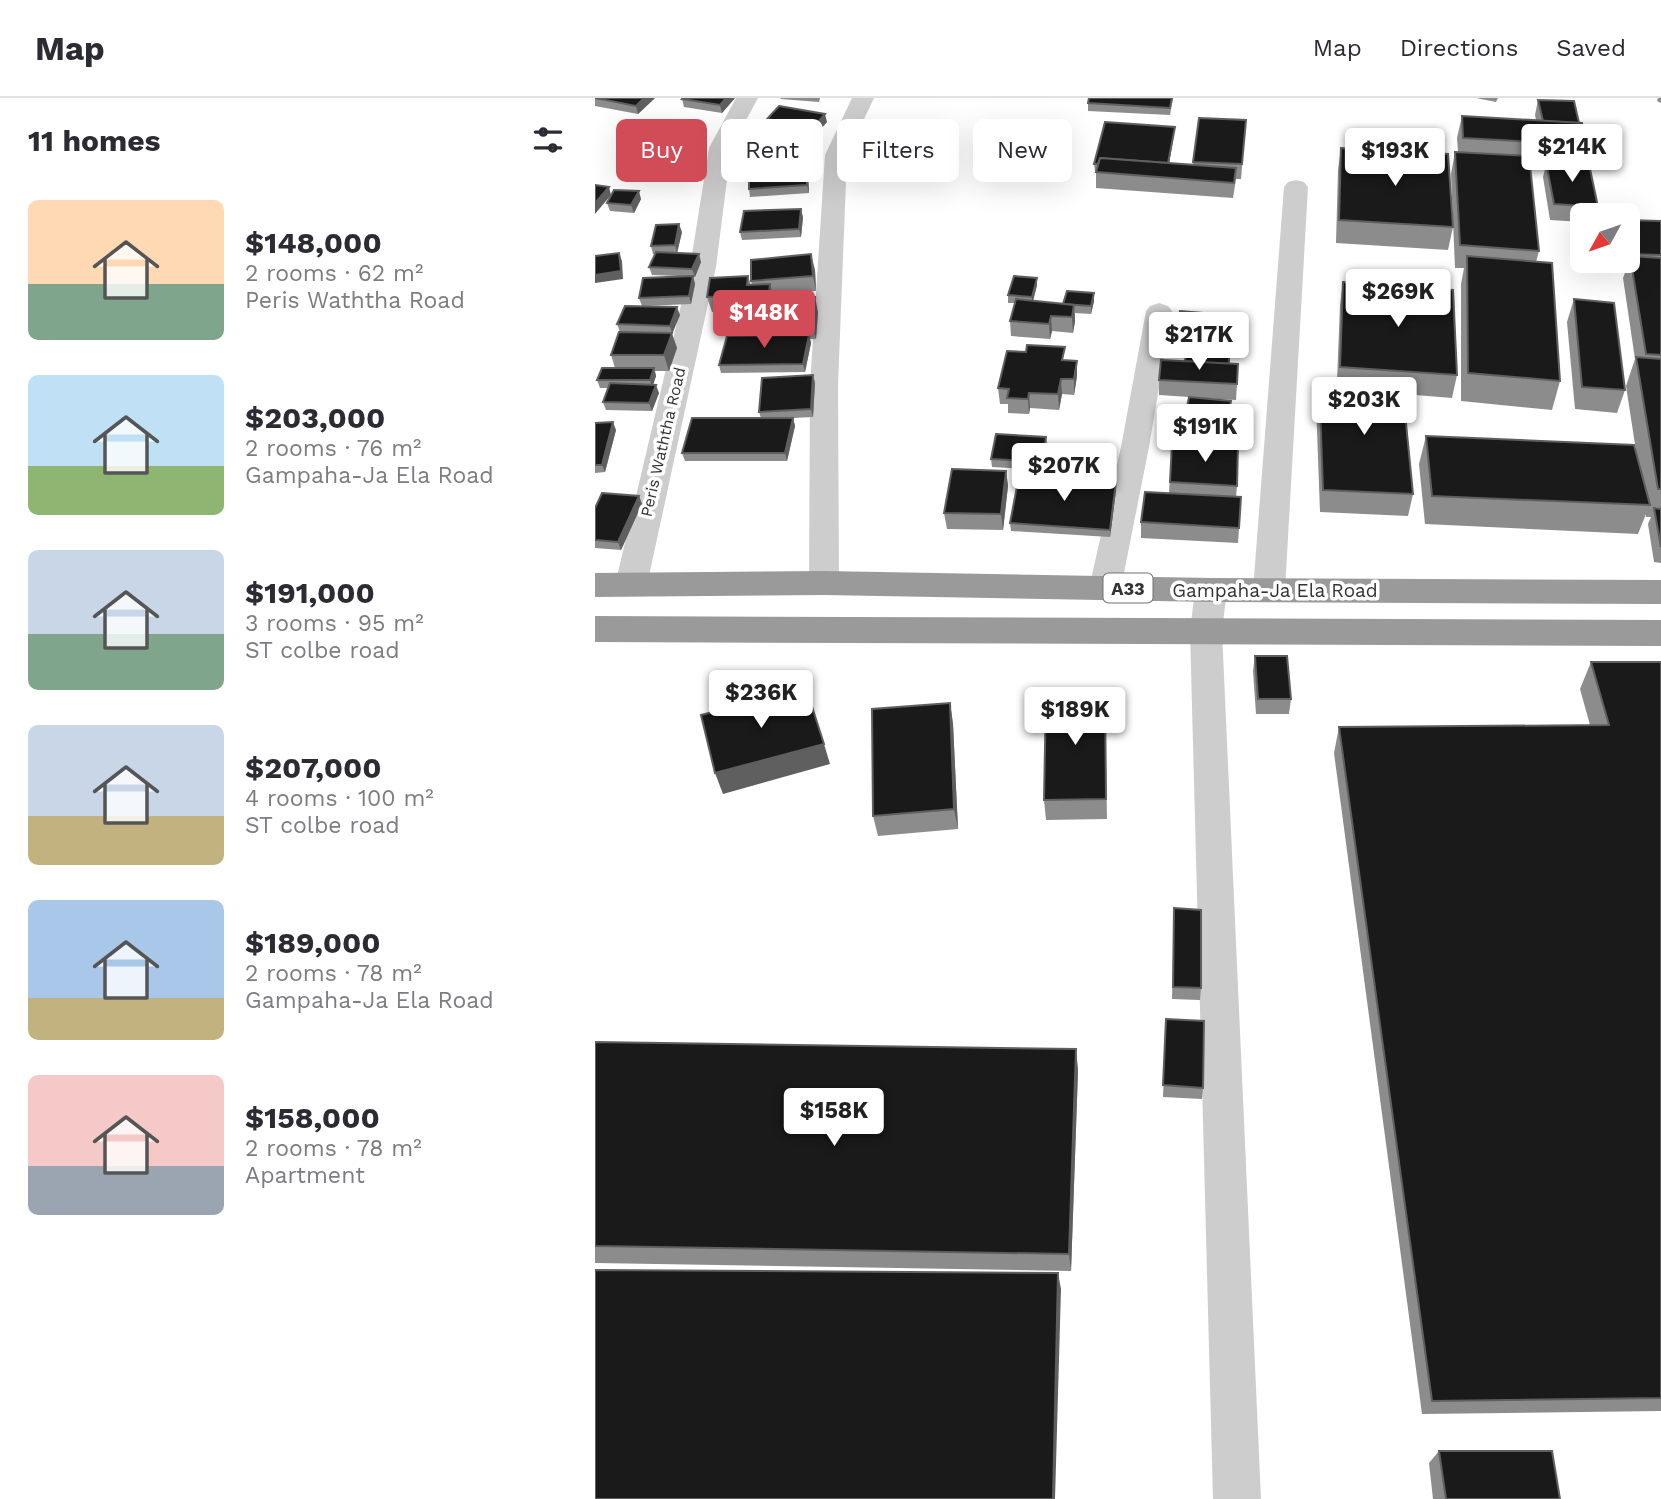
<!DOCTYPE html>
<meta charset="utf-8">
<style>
body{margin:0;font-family:"Work Sans",sans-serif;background:#f2f2f3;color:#2b2b33;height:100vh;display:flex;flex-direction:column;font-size:26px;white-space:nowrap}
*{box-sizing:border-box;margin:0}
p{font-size:23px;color:#7c7c81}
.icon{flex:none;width:38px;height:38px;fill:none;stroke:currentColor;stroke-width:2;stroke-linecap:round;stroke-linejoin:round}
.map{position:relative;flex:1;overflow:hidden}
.side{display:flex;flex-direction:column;background:#fff;width:595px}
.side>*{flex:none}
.banner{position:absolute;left:21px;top:21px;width:665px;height:63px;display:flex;gap:14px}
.needle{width:46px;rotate:230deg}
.controls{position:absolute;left:975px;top:105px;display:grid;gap:14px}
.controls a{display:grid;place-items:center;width:70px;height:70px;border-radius:10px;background:#fff;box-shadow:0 7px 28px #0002;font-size:35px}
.price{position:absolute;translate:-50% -60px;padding:0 16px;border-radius:7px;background:#fff;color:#222;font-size:23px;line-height:46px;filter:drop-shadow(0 2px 4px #0008)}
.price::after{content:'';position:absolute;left:50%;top:42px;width:21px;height:16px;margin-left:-10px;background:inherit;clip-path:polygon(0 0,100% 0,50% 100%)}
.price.on{background:#d24c57;color:#fff}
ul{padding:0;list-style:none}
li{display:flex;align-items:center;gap:21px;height:175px;padding:0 28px}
li span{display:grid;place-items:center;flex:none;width:196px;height:140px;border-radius:10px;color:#555}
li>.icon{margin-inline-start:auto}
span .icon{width:84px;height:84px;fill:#fffc;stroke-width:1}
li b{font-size:30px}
h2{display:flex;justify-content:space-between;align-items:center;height:84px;padding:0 28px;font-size:30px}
.tag{padding:0 24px;border-radius:10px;background:#fff;box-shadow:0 7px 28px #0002;font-size:24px;line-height:63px}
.tag.on{background:#d24c57;color:#fff}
header{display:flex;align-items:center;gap:42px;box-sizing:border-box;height:98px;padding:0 35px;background:#fff;border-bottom:2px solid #e1e1e2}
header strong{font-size:33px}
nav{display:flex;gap:38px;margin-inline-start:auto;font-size:24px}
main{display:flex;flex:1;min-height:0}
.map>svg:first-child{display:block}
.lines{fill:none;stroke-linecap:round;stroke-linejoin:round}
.minor{fill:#cdcdcd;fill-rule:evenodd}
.highway{fill:#9a9a9a;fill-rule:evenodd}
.wall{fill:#8c8c8c}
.shaded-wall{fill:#5f5f5f}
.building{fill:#1a1a1a;stroke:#5f5f5f;stroke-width:2}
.labels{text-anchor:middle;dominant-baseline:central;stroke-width:7;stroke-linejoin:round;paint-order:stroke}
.far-street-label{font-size:16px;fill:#333;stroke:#fff}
.shield{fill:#fff;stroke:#707070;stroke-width:2}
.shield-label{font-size:18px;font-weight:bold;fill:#333}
.street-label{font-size:19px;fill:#333;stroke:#fff}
</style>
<header>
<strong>Map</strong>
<nav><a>Map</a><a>Directions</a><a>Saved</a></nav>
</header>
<main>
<section class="side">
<h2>11 homes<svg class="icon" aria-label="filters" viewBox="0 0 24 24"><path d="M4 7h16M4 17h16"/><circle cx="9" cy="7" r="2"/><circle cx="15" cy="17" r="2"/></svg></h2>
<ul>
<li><span style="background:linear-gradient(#ffd9b3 60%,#7fa58c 0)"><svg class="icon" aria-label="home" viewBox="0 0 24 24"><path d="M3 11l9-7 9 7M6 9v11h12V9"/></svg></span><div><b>$148,000</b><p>2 rooms · 62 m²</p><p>Peris Waththa Road</p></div></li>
<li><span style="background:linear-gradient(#bfe0f5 65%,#8fb573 0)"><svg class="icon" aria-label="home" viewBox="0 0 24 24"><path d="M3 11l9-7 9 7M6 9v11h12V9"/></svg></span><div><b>$203,000</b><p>2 rooms · 76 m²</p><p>Gampaha-Ja Ela Road</p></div></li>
<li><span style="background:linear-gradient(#c9d6e8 60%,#7fa58c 0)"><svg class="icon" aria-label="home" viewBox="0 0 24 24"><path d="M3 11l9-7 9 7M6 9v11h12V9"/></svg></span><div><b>$191,000</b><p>3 rooms · 95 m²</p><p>ST colbe road</p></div></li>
<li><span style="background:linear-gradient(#c9d6e8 65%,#c2b280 0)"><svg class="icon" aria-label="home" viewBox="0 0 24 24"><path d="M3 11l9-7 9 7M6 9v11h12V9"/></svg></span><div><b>$207,000</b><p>4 rooms · 100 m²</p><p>ST colbe road</p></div></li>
<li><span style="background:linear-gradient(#a9c7e8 70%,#c2b280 0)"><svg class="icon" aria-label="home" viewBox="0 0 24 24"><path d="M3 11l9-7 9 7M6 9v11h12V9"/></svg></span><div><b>$189,000</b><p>2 rooms · 78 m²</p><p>Gampaha-Ja Ela Road</p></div></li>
<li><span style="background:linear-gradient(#f6c9c9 65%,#9aa5b1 0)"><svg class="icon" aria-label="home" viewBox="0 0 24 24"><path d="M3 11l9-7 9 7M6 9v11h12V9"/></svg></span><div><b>$158,000</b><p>2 rooms · 78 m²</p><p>Apartment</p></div></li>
</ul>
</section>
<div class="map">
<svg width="1066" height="1401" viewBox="0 0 1066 1401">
<rect width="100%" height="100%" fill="#fff"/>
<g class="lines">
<!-- minor -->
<g class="minor">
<polygon points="141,0 163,0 136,50 121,169 52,487 47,495 36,498 25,495 20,487 95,169 114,50"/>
<polygon points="257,0 279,0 252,57 243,287 244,485 240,493 229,496 218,493 214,485 215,287 230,57"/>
<polygon points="701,82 709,84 713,89 690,492 685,500 674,503 663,500 658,492 689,89 693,84"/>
<polygon points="564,205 573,208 577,213 554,349 526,490 521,498 510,501 499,498 494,490 526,349 551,213 555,208"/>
<polygon points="616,481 627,484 632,492 627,533 666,1401 618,1401 595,533 600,492 605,484"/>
</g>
<!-- highway -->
<g class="highway">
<polygon points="229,473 616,480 1066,482 1066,506 616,504 229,497 0,499 0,475"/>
<polygon points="0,518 1066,522 1066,548 0,544"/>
</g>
</g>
<!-- wall -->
<g class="wall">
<polygon points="0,0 60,0 43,16 0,8"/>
<polygon points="140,0 127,15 89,9 87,1"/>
<polygon points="185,0 225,0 224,4 186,1"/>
<polygon points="578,0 575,17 493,13 493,5"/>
<polygon points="881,0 903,0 901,4"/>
<polygon points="1063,0 1066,0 1066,5 1062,3"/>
<polygon points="943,2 991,47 986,66 1003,109 1000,117 987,117 987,124 955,122 948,79 951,67 935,66 944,153 941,164 965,283 957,312 866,303 866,186 869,170 860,170 856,76 860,54 863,54 862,40 867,18 941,22 940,17"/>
<polygon points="604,20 651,22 646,81 641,81 638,100 501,90 501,74 500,73 499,66 580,29 579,36 574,65 598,67"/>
<polygon points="172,21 232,24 220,37 201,33 202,39 193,49 166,44 164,37 173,27"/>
<polygon points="746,50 858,129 853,152 741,145 743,72"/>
<polygon points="212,67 213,75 214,95 155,99 154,91"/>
<polygon points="46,101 39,115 15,113 12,105"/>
<polygon points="208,119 206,139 147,142 145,134"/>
<polygon points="1032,122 1066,123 1066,465 1059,464 1053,426 1056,419 1051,419 1051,416 1043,436 830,426 824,366 831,338 1041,353 1031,288 1040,261 1028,180 1031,172 1026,172 1024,163 1032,163"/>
<polygon points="87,134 82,155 106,164 100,179 98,179 100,186 96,206 49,208 85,217 77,236 82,250 74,273 60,273 61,278 58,287 64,295 57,313 11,312 8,304 13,290 5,290 2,282 20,270 16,257 25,234 22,226 47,208 44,200 83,178 57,177 54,169 61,156 58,156 56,148"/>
<polygon points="220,172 221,193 177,197 178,201 223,214 221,241 215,241 216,245 210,274 126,275 124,267 161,237 159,228 161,212 117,214 112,199 153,178 156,187 157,187 156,183"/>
<polygon points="442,180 442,187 438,203 468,206 499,203 496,216 480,215 480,223 478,235 457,233 455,241 416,238 415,223 420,205 413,205 413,197"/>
<polygon points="748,184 862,277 857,300 808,296 818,396 813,418 725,414 721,305 724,282 742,283 745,207"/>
<polygon points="979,201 1030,292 1022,315 980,311 972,224"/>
<polygon points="631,217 630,233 626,257 634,266 642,286 641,302 604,300 636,303 631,331 589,326 590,318 594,299 564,297 564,282 590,263 590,257 578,256 579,240"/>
<polygon points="470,262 482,263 482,278 479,297 467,296 464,312 435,310 434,316 413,315 413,306 405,306 403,290"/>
<polygon points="218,277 220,285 218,319 198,320 200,328 192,363 90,363 87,355 166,320 164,314"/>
<polygon points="0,325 21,332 10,374 0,375"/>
<polygon points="577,345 642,388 641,399 644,430 643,445 546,440 546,424 574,395"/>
<polygon points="452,347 448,372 397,369 396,361"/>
<polygon points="411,373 413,388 408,432 352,431 349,415"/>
<polygon points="521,392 515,439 416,433 415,425"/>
<polygon points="44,398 47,406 26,452 0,450 0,410"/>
<polygon points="660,558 696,601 694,616 661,616 658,573"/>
<polygon points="996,564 1066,564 1066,1313 827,1316 739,655 744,629 995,627 985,591"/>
<polygon points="510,596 512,721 451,722 449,702"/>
<polygon points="355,605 358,626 363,731 283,738 278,718"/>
<polygon points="579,810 606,890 605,902 577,901"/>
<polygon points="571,921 608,990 607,1001 568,999"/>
<polygon points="0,944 481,951 483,973 476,1173 0,1165"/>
<polygon points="844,1353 965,1401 838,1401 834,1365"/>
</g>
<!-- shaded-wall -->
<g class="shaded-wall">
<polygon points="49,0 60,0 43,16 41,8"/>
<polygon points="131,0 140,0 127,15 125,7"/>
<polygon points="230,16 232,24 220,37 219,29"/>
<polygon points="580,29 579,36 572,78 572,71"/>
<polygon points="200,31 202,39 193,49 191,42"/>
<polygon points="212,67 213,75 214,95 212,87"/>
<polygon points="14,89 16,97 0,116 0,105"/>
<polygon points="44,93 46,101 39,115 36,107"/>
<polygon points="206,111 208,119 206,139 204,131"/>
<polygon points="84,126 87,134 82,155 80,147"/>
<polygon points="24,155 27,163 28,181 0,185 0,177"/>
<polygon points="104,156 106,164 100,179 97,171"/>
<polygon points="216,156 220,172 221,193 218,178"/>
<polygon points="98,178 100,186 96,206 94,198"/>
<polygon points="442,180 442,187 437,207 437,199"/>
<polygon points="175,186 179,202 178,211 174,196"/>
<polygon points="499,195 499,203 496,216 496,208"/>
<polygon points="220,199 223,214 221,241 217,225"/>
<polygon points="479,207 480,223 478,235 477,219"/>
<polygon points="82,209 85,217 77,236 82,250 74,273 69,257 77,235 75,228"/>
<polygon points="631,217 630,233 625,260 626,245"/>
<polygon points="456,218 457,233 455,241 454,226"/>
<polygon points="214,237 216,245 210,274 208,266"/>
<polygon points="482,263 482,278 479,297 479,281"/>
<polygon points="59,270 61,278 57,290 55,282"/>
<polygon points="218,277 220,285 218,319 216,311"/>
<polygon points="466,281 467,296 464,312 463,296"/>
<polygon points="61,287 64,295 57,313 54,305"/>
<polygon points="434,295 435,310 434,316 433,301"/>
<polygon points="198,320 200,328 192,363 190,355"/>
<polygon points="18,324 21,332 10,374 7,367"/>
<polygon points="451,339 452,347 448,372 447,364"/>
<polygon points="411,373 413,388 408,432 406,416"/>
<polygon points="521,384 521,392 515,439 515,432"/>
<polygon points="44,398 47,406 26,452 23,444"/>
<polygon points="355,605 358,626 363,731 359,711"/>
<polygon points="229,646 235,666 128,696 120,675"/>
<polygon points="481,951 483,973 476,1173 474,1156"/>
<polygon points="463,1175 466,1191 460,1401 458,1401"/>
</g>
<!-- building -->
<g class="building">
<polygon points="0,0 49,0 41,8"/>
<polygon points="88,0 131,0 125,7 87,1"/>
<polygon points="494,0 577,0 575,10 493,5"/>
<polygon points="943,2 979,3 984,25 948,23"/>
<polygon points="184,8 230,16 219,29 172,21"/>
<polygon points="867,18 987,25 991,47 868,40"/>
<polygon points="604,20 651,22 647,66 598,64"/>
<polygon points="510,24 580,29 573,65 505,60 503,66 499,66"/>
<polygon points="173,26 200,31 191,42 164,37"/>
<polygon points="746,50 853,56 858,129 744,122"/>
<polygon points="860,54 934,58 944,153 865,147"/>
<polygon points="505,60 641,70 639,85 501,74"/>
<polygon points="951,64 994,66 1003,109 959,106"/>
<polygon points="212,67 212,87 154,91 154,71"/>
<polygon points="0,87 14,89 0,105"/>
<polygon points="19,92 44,93 36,107 12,105"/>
<polygon points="206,111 204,131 145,134 149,113"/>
<polygon points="1032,122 1066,123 1066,157 1032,156"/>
<polygon points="84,126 80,147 56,148 61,127"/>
<polygon points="61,154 104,156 97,171 54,169"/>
<polygon points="24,155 26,173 0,177 0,158"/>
<polygon points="216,156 218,178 156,183 156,162"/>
<polygon points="872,158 957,165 965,283 873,275"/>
<polygon points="1035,158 1066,160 1066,257 1051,256"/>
<polygon points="98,178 94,198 44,200 48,180"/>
<polygon points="153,178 152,187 175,186 174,196 112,199 115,180"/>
<polygon points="419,178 442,180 437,199 413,197"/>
<polygon points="748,184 858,192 862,277 745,269"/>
<polygon points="472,193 499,195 496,208 468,206"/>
<polygon points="220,199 217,225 159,228 162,201"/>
<polygon points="421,201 479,207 477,219 456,218 454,226 415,223"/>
<polygon points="979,201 1019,205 1030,292 987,289"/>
<polygon points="30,208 82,209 75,228 22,226"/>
<polygon points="585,213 631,217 626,245 579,240"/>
<polygon points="24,234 77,235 69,257 16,257"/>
<polygon points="214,237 208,266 124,267 132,238"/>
<polygon points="432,247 470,249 467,262 482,263 479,281 466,281 463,296 434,295 433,301 412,300 414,291 403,290 412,253 431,254"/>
<polygon points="591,256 634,258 634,266 590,263"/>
<polygon points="1041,259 1066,261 1066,391 1063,391"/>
<polygon points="566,262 643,266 642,286 564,282"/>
<polygon points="7,270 59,270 55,282 2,282"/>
<polygon points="218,277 216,311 164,314 167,280"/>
<polygon points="724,282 807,285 818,396 728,392"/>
<polygon points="15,285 61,287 54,305 8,304"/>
<polygon points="594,299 636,303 632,323 590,318"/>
<polygon points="97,320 198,320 190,355 87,355"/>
<polygon points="18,324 7,367 0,367 0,325"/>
<polygon points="401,336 451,339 447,364 396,361"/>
<polygon points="831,338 1039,347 1055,407 837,398"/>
<polygon points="577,345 643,347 642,388 575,384"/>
<polygon points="357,371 411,373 406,416 349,415"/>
<polygon points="424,378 521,384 515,432 415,425"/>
<polygon points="550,394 646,399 644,430 546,424"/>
<polygon points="7,395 44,398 23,444 0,442 0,410"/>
<polygon points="1059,410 1066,411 1066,449"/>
<polygon points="660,558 692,558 696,601 663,601"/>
<polygon points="996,564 1066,564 1066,1300 837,1303 744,629 1014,627"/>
<polygon points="211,590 229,646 120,675 106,617"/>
<polygon points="510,596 511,701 449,702 451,597"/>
<polygon points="355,605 359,711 278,718 277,611"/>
<polygon points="579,810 606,812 606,890 578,889"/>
<polygon points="571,921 609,923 608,990 568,987"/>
<polygon points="0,944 481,951 474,1156 0,1148"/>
<polygon points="0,1172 463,1175 458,1401 0,1401"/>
<polygon points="844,1353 957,1353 965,1401 851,1401"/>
</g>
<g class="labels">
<!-- far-street labels -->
<g class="far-street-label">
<text transform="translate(68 344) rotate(-77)">Peris Waththa Road</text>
</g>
<!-- shield labels -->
<rect class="shield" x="508.5" y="475.5" width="49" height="29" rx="5"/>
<g class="shield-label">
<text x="533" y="490">A33</text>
</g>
<!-- street labels -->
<g class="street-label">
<text x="680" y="492">Gampaha-Ja Ela Road</text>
</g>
</g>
</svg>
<div class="controls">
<a><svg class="needle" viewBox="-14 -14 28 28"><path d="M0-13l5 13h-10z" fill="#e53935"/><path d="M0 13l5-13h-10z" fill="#7c7c81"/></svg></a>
</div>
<b class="price" style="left:977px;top:86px">$214K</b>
<b class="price" style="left:800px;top:90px">$193K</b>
<b class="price" style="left:803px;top:231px">$269K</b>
<b class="price on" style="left:169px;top:252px">$148K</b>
<b class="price" style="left:604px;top:274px">$217K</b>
<b class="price" style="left:769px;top:339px">$203K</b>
<b class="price" style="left:610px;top:366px">$191K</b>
<b class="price" style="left:469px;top:405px">$207K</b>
<b class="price" style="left:166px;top:632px">$236K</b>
<b class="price" style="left:480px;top:649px">$189K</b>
<b class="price" style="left:239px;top:1050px">$158K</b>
<div class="banner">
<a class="tag on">Buy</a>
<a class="tag">Rent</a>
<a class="tag">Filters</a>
<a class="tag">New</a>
</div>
</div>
</main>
